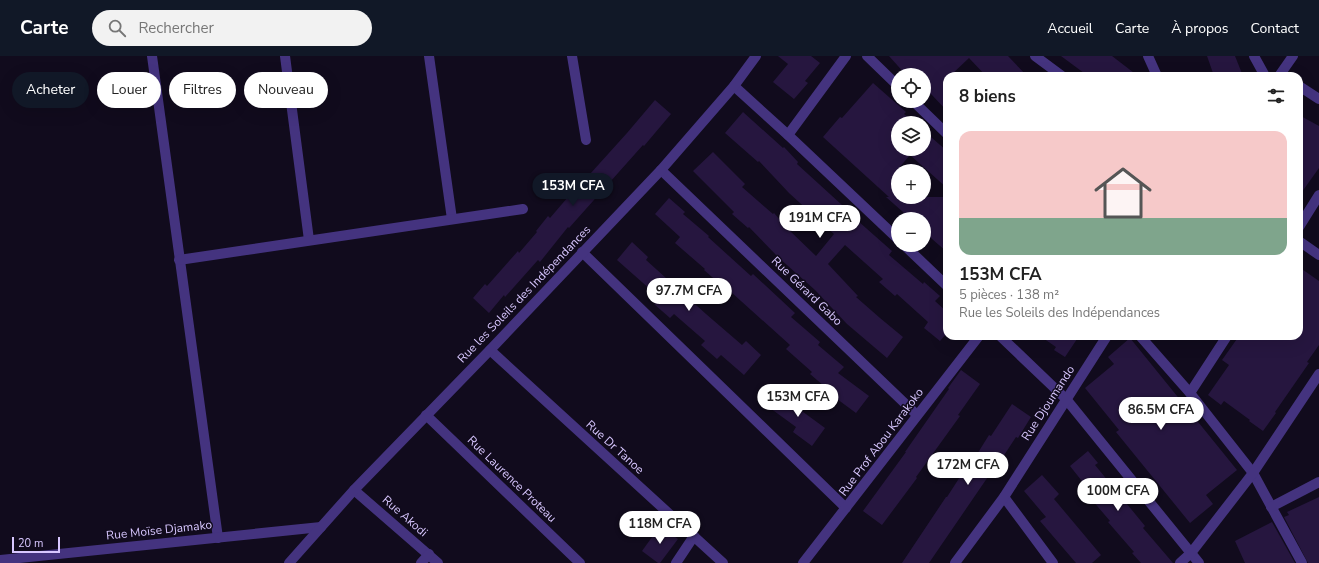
<!DOCTYPE html>
<html lang="fr">
<meta charset="utf-8">
<style>
body{margin:0;font-family:"Nunito Sans",sans-serif;background:#f2f2f2;color:#222;height:100vh;display:flex;flex-direction:column;font-size:15px;white-space:nowrap}
*{box-sizing:border-box;margin:0}
p{font-size:13px;color:#767676}
.icon{flex:none;width:22px;height:22px;fill:none;stroke:currentColor;stroke-width:2;stroke-linecap:round;stroke-linejoin:round}
.map{position:relative;flex:1;overflow:hidden}
.drawer{position:absolute;left:943px;top:16px;width:360px;height:268px;display:flex;flex-direction:column;background:#fff;border-radius:12px;box-shadow:0 4px 16px #0002}
.drawer>*{flex:none}
.guide{position:absolute;left:12px;top:16px;width:380px;height:36px;display:flex;gap:8px}
.fabs{position:absolute;left:891px;top:12px;display:grid;gap:8px}
.fabs a{display:grid;place-items:center;width:40px;height:40px;border-radius:50%;background:#fff;box-shadow:0 4px 16px #0002;font-size:20px}
.scale{position:absolute;left:12px;bottom:10px;width:48px;box-sizing:border-box;padding-left:4px;border:2px solid #d8c7ff;border-top:0;font-size:11px;line-height:14px;white-space:nowrap;color:#d8c7ff;-webkit-text-stroke:3px #110b1d;paint-order:stroke}
.price{position:absolute;translate:-50% -34px;padding:0 9px;border-radius:14px;background:#fff;color:#222;font-size:13px;line-height:26px;filter:drop-shadow(0 1px 2px #0008)}
.price::after{content:'';position:absolute;left:50%;top:24px;width:12px;height:9px;margin-left:-6px;background:inherit;clip-path:polygon(0 0,100% 0,50% 100%)}
.price.selected{background:#111827;color:#fff}
ul{padding:0;list-style:none}
li{display:grid;align-content:center;gap:8px;height:212px;padding:0 16px}
li+li{border-top:1px solid #e0e0e0}
li span{display:grid;place-items:center;height:124px;border-radius:12px;color:#555}
li>.icon{margin-inline-start:auto}
span .icon{width:72px;height:72px;fill:#fffc;stroke-width:1}
li b{font-size:17px}
h2{display:flex;justify-content:space-between;align-items:center;height:48px;padding:0 16px;font-size:17px}
.tag{padding:0 14px;border-radius:18px;background:#fff;box-shadow:0 4px 16px #0002;font-size:14px;line-height:36px}
.tag.selected{background:#111827;color:#fff}
header{display:flex;align-items:center;gap:24px;box-sizing:border-box;height:56px;padding:0 20px;background:#111827;color:#fff}
header strong{font-size:19px}
nav{display:flex;gap:22px;margin-inline-start:auto;font-size:14px}
.search{width:280px;height:36px;background:#f2f2f2;display:flex;align-items:center;gap:10px;box-sizing:border-box;padding:0 14px;border-radius:22px;color:#767676;font-size:15px}
.map>svg:first-child{display:block}
.building{fill:#26163f}
.lines{fill:none;stroke-linecap:round;stroke-linejoin:round}
.minor{stroke:#44337f;stroke-width:10}
.labels{text-anchor:middle;dominant-baseline:central;stroke-width:3;stroke-linejoin:round;paint-order:stroke}
.street-label{font-size:12px;fill:#d8c7ff;stroke:#110b1d}
</style>
<header>
<strong>Carte</strong>
<div class="search"><svg class="icon" aria-label="search" viewBox="0 0 24 24"><circle cx="10" cy="10" r="6"/><path d="M15 15l6 6"/></svg>Rechercher</div>
<nav><a>Accueil</a><a>Carte</a><a>À propos</a><a>Contact</a></nav>
</header>
<div class="map">
<svg width="1319" height="507" viewBox="0 0 1319 507">
<rect width="100%" height="100%" fill="#110b1d"/>
<!-- building -->
<g class="building">
<polygon points="778,0 811,0 820,7 805,25 808,27 794,43 773,26 788,8"/>
<polygon points="889,0 1008,0 1027,20 986,20 969,2 950,20 947,20 947,55 931,38 930,39 924,33 924,19 906,19"/>
<polygon points="1061,0 1112,0 1138,20 1088,20"/>
<polygon points="1207,0 1235,0 1243,20 1214,20"/>
<polygon points="873,27 906,56 904,58 915,67 898,67 898,93 924,93 924,75 947,95 947,132 910,99 898,113 898,141 947,141 947,196 924,176 924,163 911,163 886,141 889,141 823,81 840,61 842,62"/>
<polygon points="655,44 671,58 644,90 643,89 569,172 568,171 540,206 538,204 505,241 504,239 489,257 473,242 485,228 487,230 518,195 519,197 537,176 536,175 548,160 550,162 580,127 581,128 627,77"/>
<polygon points="743,56 783,92 784,91 798,106 797,108 842,149 841,150 892,195 889,199 923,228 924,226 940,240 935,245 947,256 947,277 940,285 924,272 928,266 897,238 895,240 879,226 883,223 845,189 828,208 858,240 856,241 880,262 903,281 887,302 847,268 815,234 778,201 749,171 748,172 732,158 734,156 693,115 713,96 745,128 742,131 773,158 774,157 788,173 816,200 834,178 789,137 759,105 758,106 725,77"/>
<polygon points="1299,59 1319,70 1319,112 1299,140"/>
<polygon points="669,142 685,156 683,158 709,180 708,181 751,220 753,218 795,257 791,261 820,286 818,289 844,311 838,317 869,340 856,357 837,343 838,342 810,318 812,316 786,293 790,289 721,227 720,228 704,214 705,213 675,187 680,181 655,158"/>
<polygon points="632,186 648,201 646,204 706,258 742,289 746,285 761,299 744,319 721,299 717,303 701,289 705,285 674,258 670,262 654,248 660,242 617,204"/>
<polygon points="1299,211 1319,225 1319,289 1307,306 1309,307 1275,356 1276,357 1263,375 1249,365 1250,364 1224,345 1221,349 1208,339 1229,309 1222,304 1239,280 1299,280"/>
<polygon points="1040,280 1079,280 1065,301 1054,294 1056,291"/>
<polygon points="1130,282 1237,414 1206,439 1213,448 1190,467 1116,376 1119,374 1085,332 1114,308 1108,301"/>
<polygon points="961,314 980,328 958,359 960,360 916,421 917,422 882,469 863,455 906,396 905,396 949,333 948,332"/>
<polygon points="783,334 802,348 799,353 825,372 812,390 793,376 796,371 770,352"/>
<polygon points="1012,348 1031,361 1018,382 1016,381 995,413 994,412 929,507 902,507 946,441 947,441 967,410 969,411 989,379 991,380"/>
<polygon points="1088,395 1098,407 1095,409 1145,470 1143,472 1173,507 1141,507 1132,497 1134,496 1108,466 1110,465 1086,437 1089,434 1070,410"/>
<polygon points="1042,419 1059,438 1054,443 1101,499 1092,507 1076,507 1040,465 1046,461 1024,435"/>
<polygon points="1319,441 1319,507 1308,507 1284,461 1289,459 1287,456"/>
<polygon points="1272,466 1295,507 1245,507 1235,485"/>
<polygon points="660,470 678,483 660,507 658,507 642,495"/>
</g>
<g class="lines">
<!-- minor -->
<g class="minor">
<polyline points="152,0 218,482"/>
<polyline points="285,0 309,184"/>
<polyline points="429,0 452,163"/>
<polyline points="572,0 586,84"/>
<polyline points="867,0 898,30"/>
<polyline points="1035,0 1062,20"/>
<polyline points="1148,0 1157,20"/>
<polyline points="1254,0 1265,20"/>
<polyline points="1279,20 1293,0"/>
<polyline points="734,30 788,79 898,183"/>
<polyline points="1299,30 1319,43"/>
<polyline points="913,45 947,78"/>
<polyline points="788,79 846,0"/>
<polyline points="661,114 917,359"/>
<polyline points="1299,171 1319,139"/>
<polyline points="1299,185 1319,199"/>
<polyline points="904,189 947,230"/>
<polyline points="582,196 846,452"/>
<polyline points="179,204 523,153"/>
<polyline points="1000,280 1066,343 1199,507"/>
<polyline points="1140,280 1190,337 1253,417 1302,507"/>
<polyline points="490,294 723,507"/>
<polyline points="1190,337 1227,280"/>
<polyline points="426,359 580,507"/>
<polyline points="354,434 438,507"/>
<polyline points="1004,441 1053,507"/>
<polyline points="1271,451 1319,426"/>
<polyline points="0,504 321,471"/>
<polyline points="289,507 354,434 490,294 661,114 734,30 756,0"/>
<polyline points="421,507 429,498"/>
<polyline points="676,507 694,480"/>
<polyline points="803,507 979,280"/>
<polyline points="955,507 1004,441 1107,280"/>
<polyline points="1180,507 1191,497 1253,417 1319,318"/>
</g>
</g>
<g class="labels">
<!-- street labels -->
<g class="street-label">
<text transform="translate(807 235) rotate(44)">Rue Gérard Gabo</text>
<text transform="translate(524 238) rotate(-46)">Rue les Soleils des Indépendances</text>
<text transform="translate(1048 347) rotate(-57)">Rue Djoumando</text>
<text transform="translate(881 386) rotate(-53)">Rue Prof Abou Karakoko</text>
<text transform="translate(615 391) rotate(42)">Rue Dr Tanoe</text>
<text transform="translate(512 423) rotate(44)">Rue Laurence Proteau</text>
<text transform="translate(405 460) rotate(41)">Rue Akodi</text>
<text transform="translate(159 474) rotate(-6)">Rue Moïse Djamako</text>
</g>
</g>
</svg>
<div class="fabs">
<a><svg class="icon" aria-label="locate" viewBox="0 0 24 24"><circle cx="12" cy="12" r="6"/><path d="M12 2v4M12 18v4M2 12h4M18 12h4"/></svg></a>
<a><svg class="icon" aria-label="layers" viewBox="0 0 24 24"><path d="M12 4l9 5-9 5-9-5zM3 14l9 5 9-5"/></svg></a>
<a>+</a>
<a>−</a>
</div>
<div class="scale">20 m</div>
<b class="price selected" style="left:573px;top:151px">153M CFA</b>
<b class="price" style="left:820px;top:183px">191M CFA</b>
<b class="price" style="left:689px;top:256px">97.7M CFA</b>
<b class="price" style="left:798px;top:362px">153M CFA</b>
<b class="price" style="left:1161px;top:375px">86.5M CFA</b>
<b class="price" style="left:968px;top:430px">172M CFA</b>
<b class="price" style="left:1118px;top:456px">100M CFA</b>
<b class="price" style="left:660px;top:489px">118M CFA</b>
<div class="guide">
<a class="tag selected">Acheter</a>
<a class="tag">Louer</a>
<a class="tag">Filtres</a>
<a class="tag">Nouveau</a>
</div>
<section class="drawer">
<h2>8 biens<svg class="icon" aria-label="filters" viewBox="0 0 24 24"><path d="M4 7h16M4 17h16"/><circle cx="9" cy="7" r="2"/><circle cx="15" cy="17" r="2"/></svg></h2>
<ul>
<li><span style="background:linear-gradient(#f6c9c9 70%,#7fa58c 0)"><svg class="icon" aria-label="home" viewBox="0 0 24 24"><path d="M3 11l9-7 9 7M6 9v11h12V9"/></svg></span><div><b>153M CFA</b><p>5 pièces · 138 m²</p><p>Rue les Soleils des Indépendances</p></div></li>
</ul>
</section>
</div>
